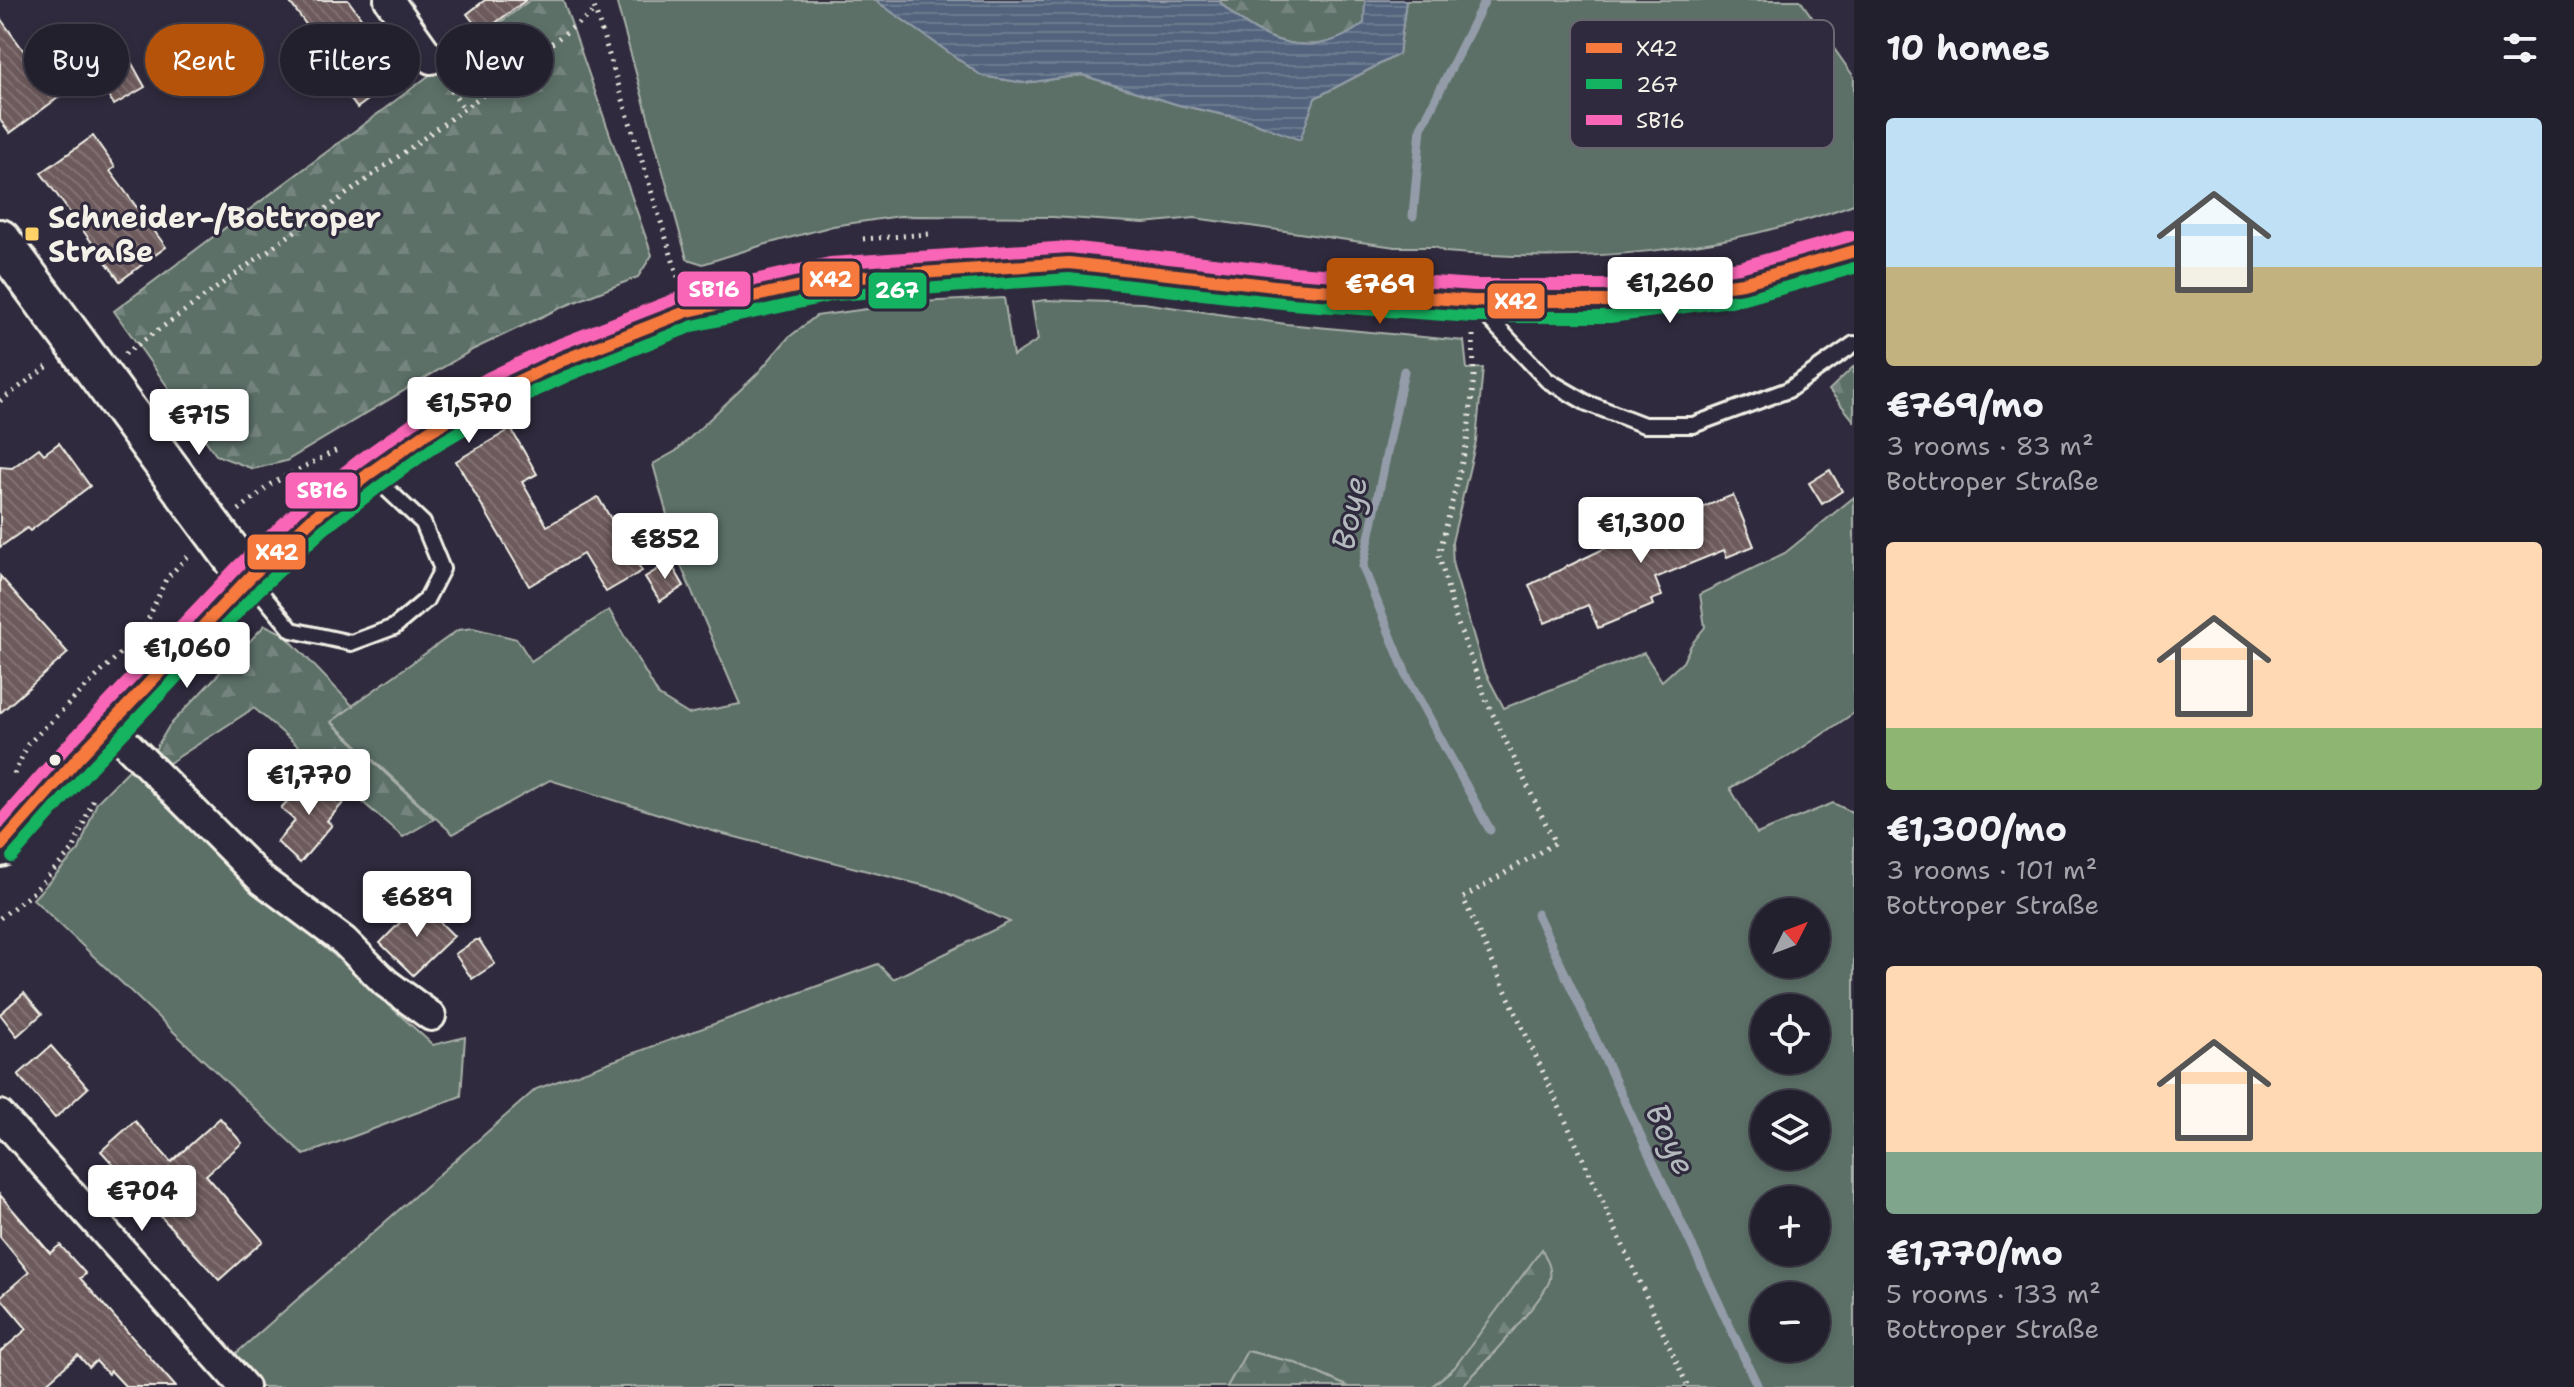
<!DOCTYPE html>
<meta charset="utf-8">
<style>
body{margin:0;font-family:"Shantell Sans",sans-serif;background:#2f2d3a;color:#f1f3f6;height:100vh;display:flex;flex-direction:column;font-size:30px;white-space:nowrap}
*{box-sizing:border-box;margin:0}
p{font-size:26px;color:#a3a3aa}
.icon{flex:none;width:44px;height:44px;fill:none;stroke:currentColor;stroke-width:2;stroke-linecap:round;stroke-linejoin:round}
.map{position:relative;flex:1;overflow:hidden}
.sheet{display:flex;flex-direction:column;background:#23202e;width:720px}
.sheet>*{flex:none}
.banner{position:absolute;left:24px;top:24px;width:760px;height:72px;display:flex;gap:16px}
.needle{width:52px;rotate:48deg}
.fabs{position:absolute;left:1750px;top:898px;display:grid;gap:16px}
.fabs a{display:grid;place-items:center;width:80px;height:80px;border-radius:50%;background:#23202e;box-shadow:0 4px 12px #0003,0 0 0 2px #403e4a;font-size:40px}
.price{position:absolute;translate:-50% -68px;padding:0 18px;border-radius:8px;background:#fff;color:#222;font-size:26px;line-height:52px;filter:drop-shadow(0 2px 4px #0008)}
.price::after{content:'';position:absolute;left:50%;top:48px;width:24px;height:18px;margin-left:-12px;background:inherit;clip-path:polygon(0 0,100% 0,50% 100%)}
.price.on{background:#b45309;color:#fff}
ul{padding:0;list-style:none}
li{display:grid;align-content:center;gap:16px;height:424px;padding:0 32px}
li span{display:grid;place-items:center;height:248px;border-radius:8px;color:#555}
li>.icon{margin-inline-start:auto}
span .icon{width:144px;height:144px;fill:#fffc;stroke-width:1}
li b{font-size:34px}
h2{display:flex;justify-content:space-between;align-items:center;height:96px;padding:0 32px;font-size:34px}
.pill{padding:0 28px;border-radius:36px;background:#23202e;box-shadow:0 4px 12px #0003,0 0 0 2px #403e4a;font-size:28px;line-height:72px}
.pill.on{background:#b45309;color:#fff}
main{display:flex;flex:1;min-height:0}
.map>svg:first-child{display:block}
.green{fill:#5c6f68;stroke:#a8b0a8;stroke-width:2;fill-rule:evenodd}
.forest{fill:url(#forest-firs);stroke:#a8b0a8;stroke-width:2}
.water{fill:url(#water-rules);stroke:#939ca8;stroke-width:2}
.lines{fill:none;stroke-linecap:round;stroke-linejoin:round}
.stream{stroke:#939ca8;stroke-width:9}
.building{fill:url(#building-back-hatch);stroke:#f4f1e8;stroke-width:2}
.lane-casing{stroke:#f4f1e8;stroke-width:20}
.street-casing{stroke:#f4f1e8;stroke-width:34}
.secondary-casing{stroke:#f4f1e8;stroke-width:46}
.path{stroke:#f4f1e8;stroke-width:5;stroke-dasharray:2 6;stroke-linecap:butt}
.lane{stroke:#2f2a3d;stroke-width:14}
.street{stroke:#2f2a3d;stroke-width:28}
.secondary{stroke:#2f2a3d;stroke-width:40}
.bus-1-casing{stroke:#2f2a3d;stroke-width:18}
.bus-2-casing{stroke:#2f2a3d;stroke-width:18}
.bus-3-casing{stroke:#2f2a3d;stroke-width:18}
.bus-1{stroke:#f6793e;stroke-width:12}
.bus-2{stroke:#13b361;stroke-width:12}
.bus-3{stroke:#fa66b7;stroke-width:12}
.poi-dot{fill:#ffd166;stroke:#2f2a3d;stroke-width:3}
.bus-dot{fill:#f4f1e8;stroke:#2f2a3d;stroke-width:3}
.labels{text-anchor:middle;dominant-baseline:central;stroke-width:6;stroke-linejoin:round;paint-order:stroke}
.poi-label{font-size:30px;font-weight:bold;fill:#f4f1e8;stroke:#2f2a3d;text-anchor:start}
.water-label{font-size:32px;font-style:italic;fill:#b3b9bd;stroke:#2f2a3d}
.key{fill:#2f2a3d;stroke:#6a6670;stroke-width:2}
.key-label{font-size:22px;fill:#f4f1e8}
.line-badge{stroke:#2f2a3d;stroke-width:3}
.badge-label{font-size:22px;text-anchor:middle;font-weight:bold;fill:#fff}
</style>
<main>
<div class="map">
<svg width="1854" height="1387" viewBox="0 0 1854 1387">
<defs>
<pattern id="forest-firs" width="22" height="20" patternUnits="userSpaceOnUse" patternTransform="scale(2)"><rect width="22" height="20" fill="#5c6f68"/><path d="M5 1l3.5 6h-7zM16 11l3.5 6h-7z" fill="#74847e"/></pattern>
<pattern id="water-rules" width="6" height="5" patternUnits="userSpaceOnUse" patternTransform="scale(2)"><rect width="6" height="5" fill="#52647d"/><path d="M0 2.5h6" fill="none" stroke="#6c7b8f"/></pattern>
<pattern id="building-back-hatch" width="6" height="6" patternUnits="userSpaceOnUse" patternTransform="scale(2)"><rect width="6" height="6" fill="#6d5a5b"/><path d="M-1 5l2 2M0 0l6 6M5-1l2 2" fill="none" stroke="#827273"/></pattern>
</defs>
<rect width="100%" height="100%" fill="#2f2a3d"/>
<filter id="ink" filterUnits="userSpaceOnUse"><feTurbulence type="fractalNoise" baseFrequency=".0125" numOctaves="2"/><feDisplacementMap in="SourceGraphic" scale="16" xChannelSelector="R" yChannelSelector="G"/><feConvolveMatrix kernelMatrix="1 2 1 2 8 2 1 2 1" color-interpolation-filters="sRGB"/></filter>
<g filter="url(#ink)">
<!-- green -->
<g class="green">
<path d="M616,0H875L983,76L1025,83L1082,75L1179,105L1248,120L1300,139L1315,98L1399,54L1406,0H1800L1854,77V204C1719,253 1587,264 1445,252L1435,247H1395L1195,218L1144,223L1052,217L900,216L833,226L763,245L703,264L687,259Z"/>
<path d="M1004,298L1013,356L1038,340L1032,302L1045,300L1143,303L1286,324L1464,341L1467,369L1483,368L1476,441L1452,542L1453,566L1483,668L1504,708L1644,653L1662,681L1683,662L1691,645L1705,627L1700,594L1785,553L1854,497V713L1796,752L1730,788L1757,834L1833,803L1854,813V1387H1461L1496,1352L1454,1368L1431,1387H1349L1293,1362L1248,1351L1227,1387H258L233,1356L536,1089L878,964L893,979L1010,922L941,890L716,832L550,780L453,834L331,721L458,630L473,628L517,639L531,661L609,610L659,696L688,714L740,704L681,566L653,464L676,451L757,374L788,338L816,316L918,302ZM1764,912H1816V964H1764ZM1764,1008H1816V1060H1764ZM1764,1104H1816V1156H1764ZM1764,1200H1816V1252H1764ZM1764,1296H1816V1348H1764Z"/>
<polygon points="133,766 257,890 335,956 433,1045 465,1037 461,1096 304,1155 33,899 79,850 97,802"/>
</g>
<!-- forest -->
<g class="forest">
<polygon points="530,0 563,0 652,255 638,277 560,308 474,349 286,461 253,469 216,455 114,311"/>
<path d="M1218,0H1365V23C1315,63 1258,43 1218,0Z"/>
<polygon points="1854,366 1854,421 1829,390"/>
<polygon points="265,625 284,634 353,706 331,722 434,819 403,837 254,708 163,767 152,755 169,726"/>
<path d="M1542,1249C1546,1259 1552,1267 1550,1279C1546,1297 1478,1371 1461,1387H1431L1454,1368Z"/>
<polygon points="1247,1351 1293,1362 1349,1387 1227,1387"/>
</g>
<!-- water -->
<path class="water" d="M875,0H1218C1258,43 1315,63 1364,23L1365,0H1406L1399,54L1315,98L1300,140L1248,120L1179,105L1082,75L1025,83L982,76Z"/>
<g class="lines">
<!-- stream -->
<g class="stream">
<polyline points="1413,216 1421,128 1485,0"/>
<polyline points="1404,371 1363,567 1408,679 1490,830"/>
<polyline points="1537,914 1758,1387"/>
</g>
</g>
<!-- building -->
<g class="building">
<polygon points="288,0 348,0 403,74 357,108 319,56 300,70 283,46 308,27"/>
<polygon points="485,0 526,0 482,33 467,14"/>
<polygon points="0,18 37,69 45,63 66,92 10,133 0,120"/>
<polygon points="130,60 145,87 114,105 98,78"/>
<polygon points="93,136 115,167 110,171 166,247 120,281 41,173"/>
<polygon points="511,429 537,474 522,482 547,526 598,497 642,571 606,592 583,554 529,586 456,461"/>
<polygon points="59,443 90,486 30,531 27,528 0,547 0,467 12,468 39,448 44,454"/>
<polygon points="1830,470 1842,491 1822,504 1809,483"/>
<polygon points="1733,495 1754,546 1727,557 1724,550 1655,578 1662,596 1651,600 1653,605 1598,628 1588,605 1545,623 1529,585 1624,539"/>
<polygon points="670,562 684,586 660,601 645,577"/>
<polygon points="0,576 68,653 0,713"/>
<polygon points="313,773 344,802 327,821 332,825 300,863 277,842 295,821 281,808"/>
<polygon points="420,902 454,936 413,975 380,943"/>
<polygon points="476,940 479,940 495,964 472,979 455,954"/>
<polygon points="24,993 42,1014 17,1036 0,1014"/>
<polygon points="51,1046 88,1088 55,1118 18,1075"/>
<polygon points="220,1118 242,1143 206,1175 263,1241 219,1280 101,1151 135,1121 171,1162"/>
<polygon points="0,1195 50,1253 60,1245 86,1274 80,1278 176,1387 126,1387 111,1371 108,1374 96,1361 89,1367 78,1355 42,1387 0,1387 0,1352 27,1329 0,1297 29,1272 0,1237"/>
</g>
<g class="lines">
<!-- lane casing -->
<g class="lane-casing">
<g id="lane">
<polyline points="1480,309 1547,380 1587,403 1644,425 1693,425 1788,390 1854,344"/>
<polyline points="250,580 292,630 351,643 394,627 426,600 442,569 423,523 373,476"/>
</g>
</g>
<!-- street casing -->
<g class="street-casing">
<g id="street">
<polyline points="389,0 431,59"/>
<polyline points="109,726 262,880 344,941 386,983 431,1016"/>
<polyline points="0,1115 244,1387"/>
</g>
</g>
<!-- secondary casing -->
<g class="secondary-casing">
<g id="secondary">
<polyline points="0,240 249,578"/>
<polyline points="0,846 78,758 249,578 313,518 370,473 428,432 495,392 561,361 688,311 832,279 1069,263 1293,288 1473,301 1610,301 1743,283 1854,251"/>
</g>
</g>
<!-- path -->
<g class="path">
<polyline points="592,0 679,280"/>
<polyline points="447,84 464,109"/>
<polyline points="863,239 929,234"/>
<polyline points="1473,335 1474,376 1467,442 1439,555 1454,613 1487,702 1555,843 1463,898 1688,1387"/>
<polyline points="125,354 464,109 596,10"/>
<polyline points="0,401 51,364"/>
<polyline points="239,510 271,484 339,449"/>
<polyline points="14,774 28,744 143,631 166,579 190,554"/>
<polyline points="0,918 31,894 73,850 95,795"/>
</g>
<!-- lane -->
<use href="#lane" class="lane"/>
<!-- street -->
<use href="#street" class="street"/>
<!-- secondary -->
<use href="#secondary" class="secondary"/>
<!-- bus-1 casing -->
<g class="bus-1-casing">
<polyline id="bus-1" points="0,846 78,758 249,578 313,518 370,473 428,432 495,392 561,361 688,311 832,279 1069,263 1293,288 1473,301 1610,301 1743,283 1854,251"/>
</g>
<!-- bus-2 casing -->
<g class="bus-2-casing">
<polyline id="bus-2" points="12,857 90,769 260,589 323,530 380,486 437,445 503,406 567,376 693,326 834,295 1069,279 1291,304 1472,317 1610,317 1745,299 1854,268"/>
</g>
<!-- bus-3 casing -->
<g class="bus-3-casing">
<polyline id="bus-3" points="0,822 66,747 237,567 302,506 360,460 420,418 488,378 555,346 683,296 830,263 1069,247 1294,272 1474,285 1609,285 1740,267 1850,236"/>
</g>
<!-- bus-1 -->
<use href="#bus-1" class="bus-1"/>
<!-- bus-2 -->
<use href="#bus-2" class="bus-2"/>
<!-- bus-3 -->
<use href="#bus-3" class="bus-3"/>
</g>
</g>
<!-- markers -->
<rect class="poi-dot" x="24" y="226" width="16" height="16" rx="4"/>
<circle class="bus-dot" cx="55" cy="760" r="7"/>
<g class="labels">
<!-- poi labels -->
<g class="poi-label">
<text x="48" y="217">Schneider-/Bottroper<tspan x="48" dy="34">Straße</tspan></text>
</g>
<!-- water labels -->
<g class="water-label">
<text transform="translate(1349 513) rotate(-79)">Boye</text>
<text transform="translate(1671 1139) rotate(65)">Boye</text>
</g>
</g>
<!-- legend -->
<rect x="1570" y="20" width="264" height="128" rx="12" class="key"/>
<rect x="1586" y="43" width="36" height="10" fill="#f6793e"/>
<rect x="1586" y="79" width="36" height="10" fill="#13b361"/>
<rect x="1586" y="115" width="36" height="10" fill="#fa66b7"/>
<g class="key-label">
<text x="1636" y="56">X42</text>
<text x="1636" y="92">267</text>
<text x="1636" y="128">SB16</text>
</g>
<g class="line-badge">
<rect x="801" y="260" width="60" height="38" rx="8" fill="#f6793e"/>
<rect x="676" y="270" width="76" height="38" rx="8" fill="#fa66b7"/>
<rect x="867" y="271" width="61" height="39" rx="8" fill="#13b361"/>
<rect x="1486" y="282" width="60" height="38" rx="8" fill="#f6793e"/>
<rect x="284" y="471" width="75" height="39" rx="8" fill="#fa66b7"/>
<rect x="246" y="533" width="61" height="38" rx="8" fill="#f6793e"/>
</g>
<g class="badge-label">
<text x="831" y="287">X42</text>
<text x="714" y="297">SB16</text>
<text x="897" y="298">267</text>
<text x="1516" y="309">X42</text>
<text x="322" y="498">SB16</text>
<text x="277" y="560">X42</text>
</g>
</svg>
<div class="fabs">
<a><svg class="needle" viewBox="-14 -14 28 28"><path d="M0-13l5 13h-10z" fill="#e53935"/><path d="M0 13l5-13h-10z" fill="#a3a3aa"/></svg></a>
<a><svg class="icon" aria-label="locate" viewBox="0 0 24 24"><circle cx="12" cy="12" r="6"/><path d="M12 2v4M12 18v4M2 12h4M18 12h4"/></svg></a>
<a><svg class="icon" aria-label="layers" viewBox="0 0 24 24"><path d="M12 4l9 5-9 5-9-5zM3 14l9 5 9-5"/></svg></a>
<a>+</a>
<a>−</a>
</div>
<b class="price" style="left:1670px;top:325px">€1,260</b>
<b class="price on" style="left:1380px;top:326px">€769</b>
<b class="price" style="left:469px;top:445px">€1,570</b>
<b class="price" style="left:199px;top:457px">€715</b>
<b class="price" style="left:1641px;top:565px">€1,300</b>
<b class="price" style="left:665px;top:581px">€852</b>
<b class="price" style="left:187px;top:690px">€1,060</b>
<b class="price" style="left:309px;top:817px">€1,770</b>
<b class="price" style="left:417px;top:939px">€689</b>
<b class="price" style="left:142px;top:1233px">€704</b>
<div class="banner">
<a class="pill">Buy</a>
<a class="pill on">Rent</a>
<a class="pill">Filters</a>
<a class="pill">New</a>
</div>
</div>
<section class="sheet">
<h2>10 homes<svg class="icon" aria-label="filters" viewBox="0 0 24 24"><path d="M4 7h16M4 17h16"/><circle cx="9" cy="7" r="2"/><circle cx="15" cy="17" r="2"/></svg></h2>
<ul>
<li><span style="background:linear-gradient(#bfe0f5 60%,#c2b280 0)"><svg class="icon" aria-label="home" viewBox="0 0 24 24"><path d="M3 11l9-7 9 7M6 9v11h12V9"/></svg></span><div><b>€769/mo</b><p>3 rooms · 83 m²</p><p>Bottroper Straße</p></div></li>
<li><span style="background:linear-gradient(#ffd9b3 75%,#8fb573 0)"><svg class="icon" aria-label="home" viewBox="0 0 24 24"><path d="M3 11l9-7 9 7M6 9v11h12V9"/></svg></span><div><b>€1,300/mo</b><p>3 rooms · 101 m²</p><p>Bottroper Straße</p></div></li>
<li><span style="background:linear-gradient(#ffd9b3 75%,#7fa58c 0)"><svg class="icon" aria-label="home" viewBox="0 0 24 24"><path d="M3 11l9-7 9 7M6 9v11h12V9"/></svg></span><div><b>€1,770/mo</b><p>5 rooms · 133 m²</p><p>Bottroper Straße</p></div></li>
</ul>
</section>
</main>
